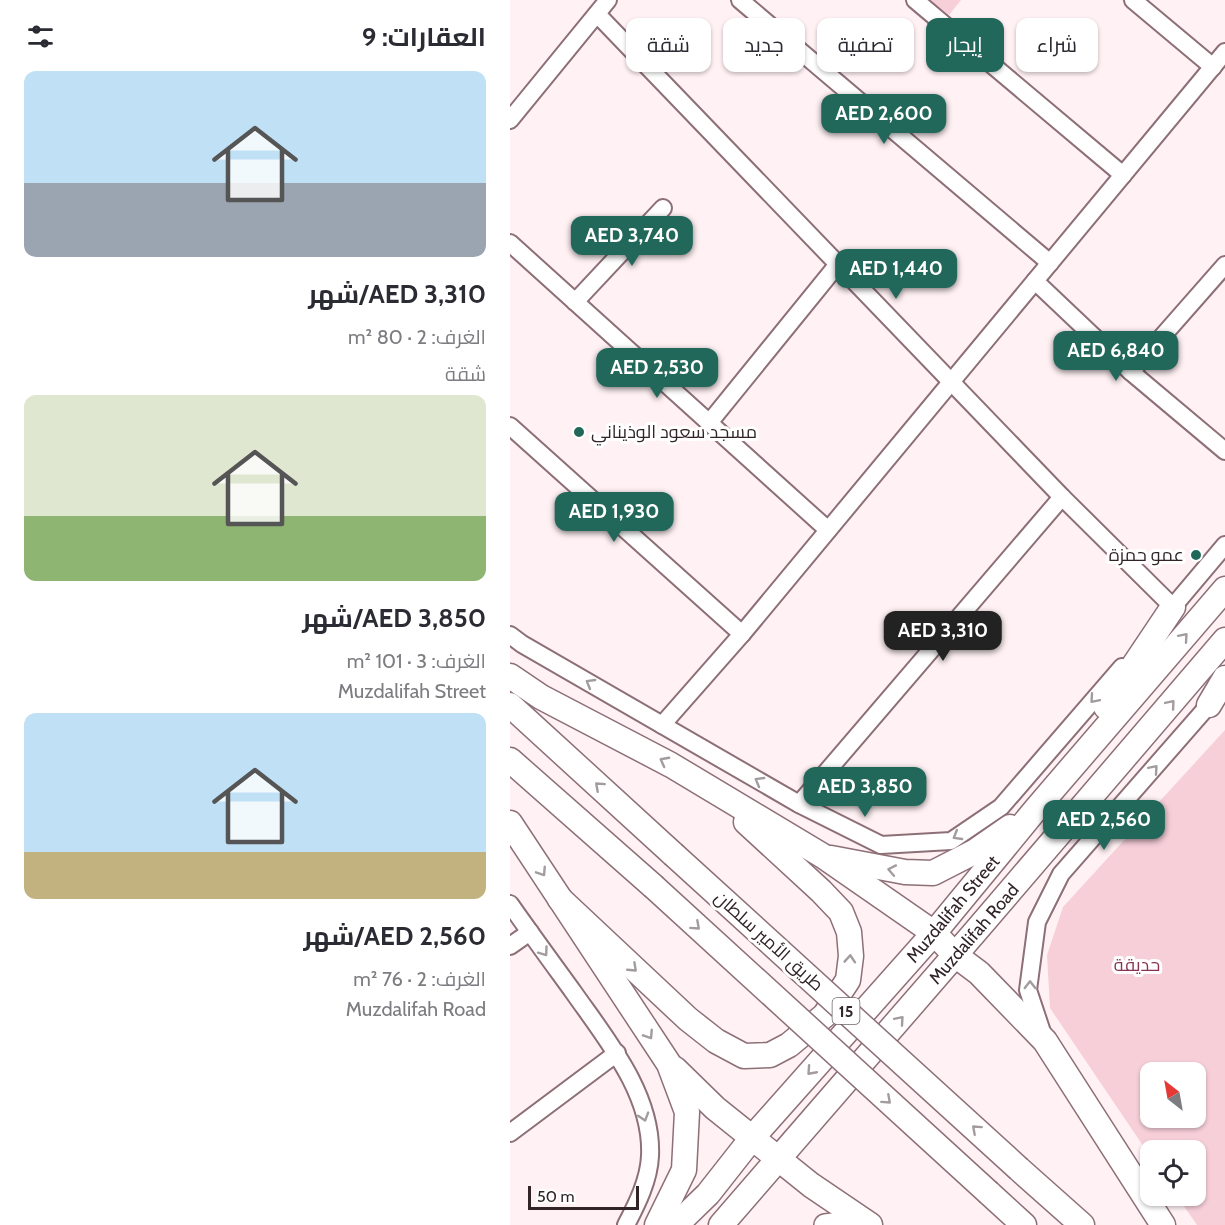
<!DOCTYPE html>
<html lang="ar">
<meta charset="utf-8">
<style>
body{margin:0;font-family:Cabin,Cairo,sans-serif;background:#f2f2f3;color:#2b2b33;direction:rtl;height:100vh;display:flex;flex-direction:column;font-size:22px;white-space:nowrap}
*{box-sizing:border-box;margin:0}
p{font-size:20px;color:#7c7c81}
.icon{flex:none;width:33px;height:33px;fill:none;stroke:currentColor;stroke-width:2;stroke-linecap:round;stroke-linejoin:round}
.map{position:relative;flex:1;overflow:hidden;direction:ltr}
.drawer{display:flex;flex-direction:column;background:#fff;width:510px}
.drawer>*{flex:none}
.top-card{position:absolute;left:18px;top:18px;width:570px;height:54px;direction:rtl;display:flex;gap:12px}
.needle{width:39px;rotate:329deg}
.controls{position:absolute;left:630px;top:1062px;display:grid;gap:12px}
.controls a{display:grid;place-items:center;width:66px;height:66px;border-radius:12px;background:#fff;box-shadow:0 2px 4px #0004;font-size:30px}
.scale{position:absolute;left:18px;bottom:15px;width:111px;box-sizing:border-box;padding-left:6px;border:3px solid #302427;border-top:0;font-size:16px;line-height:21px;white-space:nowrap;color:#302427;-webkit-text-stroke:4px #fff;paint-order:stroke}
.price{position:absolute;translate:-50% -51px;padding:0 14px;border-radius:12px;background:#22685a;color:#fff;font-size:20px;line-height:39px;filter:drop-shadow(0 2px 3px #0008)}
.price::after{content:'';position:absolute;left:50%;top:36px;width:18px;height:14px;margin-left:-9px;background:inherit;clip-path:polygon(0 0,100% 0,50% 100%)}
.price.selected{background:#222;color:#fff}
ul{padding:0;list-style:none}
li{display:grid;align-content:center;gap:12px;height:318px;padding:0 24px}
li span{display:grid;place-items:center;height:186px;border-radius:12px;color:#555}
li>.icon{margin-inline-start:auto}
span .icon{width:108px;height:108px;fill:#fffc;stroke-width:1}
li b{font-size:26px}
h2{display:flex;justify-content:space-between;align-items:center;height:72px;padding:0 24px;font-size:26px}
.tag{padding:0 21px;border-radius:12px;background:#fff;box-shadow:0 2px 4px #0004;font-size:21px;line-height:54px}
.tag.selected{background:#22685a;color:#fff}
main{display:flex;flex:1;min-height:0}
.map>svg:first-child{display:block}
.green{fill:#f7cfd9;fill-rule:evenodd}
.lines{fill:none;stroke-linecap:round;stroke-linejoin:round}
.minor-casing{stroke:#8d6f77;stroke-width:20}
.major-casing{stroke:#8d6f77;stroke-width:24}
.highway-casing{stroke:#8d6f77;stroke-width:27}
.minor{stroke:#fff;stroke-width:16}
.major{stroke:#fff;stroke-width:21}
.highway{stroke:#fff;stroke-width:24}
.highway-bridge-casing{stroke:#8d6f77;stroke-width:27;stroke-linecap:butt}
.highway-bridge{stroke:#fff;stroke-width:24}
.oneway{stroke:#a29c9e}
.poi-dot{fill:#22685a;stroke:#fff;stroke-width:2}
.labels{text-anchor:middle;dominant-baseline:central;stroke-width:6;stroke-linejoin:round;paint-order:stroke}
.shield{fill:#fff;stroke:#6e6668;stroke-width:1.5}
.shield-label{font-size:16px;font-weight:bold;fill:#302427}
.poi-label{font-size:18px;fill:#302427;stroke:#fff;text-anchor:start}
.street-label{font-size:18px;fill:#302427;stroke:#fff}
.park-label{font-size:18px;fill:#883351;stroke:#fff}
</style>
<main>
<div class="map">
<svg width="715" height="1225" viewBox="0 0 715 1225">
<rect width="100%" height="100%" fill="#fff1f4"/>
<!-- green -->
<g class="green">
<polygon points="419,0 451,0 439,15"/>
<path d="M715,730V1225H687L667,1196H686V1150H640V1156L540,1008L537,955L553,907ZM686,1072V1118H640V1072Z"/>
</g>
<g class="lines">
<!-- minor casing -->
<g class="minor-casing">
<g id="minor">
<polyline points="230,0 540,263"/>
<polyline points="405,0 613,175"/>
<polyline points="623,0 703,67"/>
<polyline points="87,14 552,497 663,607"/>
<polyline points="0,120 98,0"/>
<polyline points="0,243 318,530"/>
<polyline points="525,281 621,372 715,451"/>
<polyline points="65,302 153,208"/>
<polyline points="621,372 715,265"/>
<polyline points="199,423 328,264"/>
<polyline points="0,426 232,634"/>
<polyline points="656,615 715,545"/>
<polyline points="0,635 12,644 289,804 371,845 441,841 491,807 612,667"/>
<polyline points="152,725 232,634 715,52"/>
<polyline points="289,804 552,497"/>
<path d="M0,904C21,934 43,964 64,993C97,1040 143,1095 140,1156C139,1180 127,1204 116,1225"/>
<polyline points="0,946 20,932"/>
<polyline points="533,1035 518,990 527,922 551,874 705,698"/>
<polyline points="0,1133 107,1053"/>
</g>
</g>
<!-- major casing -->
<g class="major-casing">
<polyline id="major" points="315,1225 340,1222 349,1225"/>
</g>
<!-- highway casing -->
<g class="highway-casing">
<g id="highway">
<polyline points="0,676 31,697 161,765 313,856 424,933 445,955 469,973 535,1041 653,1225"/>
<polyline points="0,705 163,854"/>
<polyline points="699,705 715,678"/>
<polyline points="596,707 663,607"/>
<polyline points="0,760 143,886"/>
<polyline points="0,823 159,1064 177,1112 174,1170 147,1225"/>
<polyline points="321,858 395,872 423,873 464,852 500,827"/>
<polyline points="50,899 178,1019 206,1041 234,1056 260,1055 279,1045 315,1015 338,980 341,956 339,932 331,912 311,891 236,822"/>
<polyline points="165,1069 205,1108 301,1185 360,1225"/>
<polyline points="509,1169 572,1225"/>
<polyline points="479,1193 514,1225"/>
<polyline points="166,1225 198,1194 242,1138 424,933 526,809 715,589"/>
<polyline points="211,1225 465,932 715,640"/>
</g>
</g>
<!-- minor -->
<use href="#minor" class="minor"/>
<!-- major -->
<use href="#major" class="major"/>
<!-- highway -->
<use href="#highway" class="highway"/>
<!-- highway-bridge casing -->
<g class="highway-bridge-casing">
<g id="highway-bridge">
<polyline points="163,854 509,1169"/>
<polyline points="143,886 479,1193"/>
</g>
</g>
<!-- highway-bridge -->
<use href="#highway-bridge" class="highway-bridge"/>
</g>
<!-- one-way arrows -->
<defs><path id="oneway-chevron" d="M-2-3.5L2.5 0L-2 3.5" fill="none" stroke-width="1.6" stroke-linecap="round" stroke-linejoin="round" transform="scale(1.5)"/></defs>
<g class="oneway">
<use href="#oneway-chevron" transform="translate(674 637) rotate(-49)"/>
<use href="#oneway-chevron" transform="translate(80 683) rotate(-150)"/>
<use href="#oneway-chevron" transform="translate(584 699) rotate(131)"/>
<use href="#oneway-chevron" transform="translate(661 704) rotate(-50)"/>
<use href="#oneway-chevron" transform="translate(154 761) rotate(-152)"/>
<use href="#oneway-chevron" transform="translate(644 769) rotate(-49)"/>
<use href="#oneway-chevron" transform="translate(249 781) rotate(-150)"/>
<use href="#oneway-chevron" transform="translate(89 786) rotate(-138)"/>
<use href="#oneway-chevron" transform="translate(447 836) rotate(149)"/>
<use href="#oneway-chevron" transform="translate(382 870) rotate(-169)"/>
<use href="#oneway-chevron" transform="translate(32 872) rotate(57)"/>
<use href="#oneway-chevron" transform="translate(186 926) rotate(42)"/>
<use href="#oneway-chevron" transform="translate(34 952) rotate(54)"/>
<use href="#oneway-chevron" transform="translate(340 959) rotate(-86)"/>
<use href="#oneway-chevron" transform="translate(123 968) rotate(43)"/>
<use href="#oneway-chevron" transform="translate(520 985) rotate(-90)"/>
<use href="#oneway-chevron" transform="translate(390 1020) rotate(-49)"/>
<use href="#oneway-chevron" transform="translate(139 1035) rotate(57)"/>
<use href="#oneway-chevron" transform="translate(301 1071) rotate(132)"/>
<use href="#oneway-chevron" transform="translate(377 1100) rotate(42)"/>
<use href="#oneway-chevron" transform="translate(134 1117) rotate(73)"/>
<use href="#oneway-chevron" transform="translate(466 1129) rotate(-138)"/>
</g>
<!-- markers -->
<g class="poi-dot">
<circle cx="69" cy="432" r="6"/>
<circle cx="686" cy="555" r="6"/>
</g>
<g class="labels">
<!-- shield labels -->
<rect class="shield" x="322.5" y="998" width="27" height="26" rx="4.5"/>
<g class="shield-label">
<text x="336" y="1011">15</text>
</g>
<!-- poi labels -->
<g class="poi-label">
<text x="81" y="432">مسجد سعود الوذيناني</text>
<text x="674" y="555" text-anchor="end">عمو حمزة</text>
</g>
<!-- street labels -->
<g class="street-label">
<text transform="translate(443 909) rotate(-50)">Muzdalifah Street</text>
<text transform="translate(464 934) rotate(-49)">Muzdalifah Road</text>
<text transform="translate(259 941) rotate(42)">طريق الأمير سلطان</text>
</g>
<!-- park labels -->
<g class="park-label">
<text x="627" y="965">حديقة</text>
</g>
</g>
</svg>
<div class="controls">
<a><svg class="needle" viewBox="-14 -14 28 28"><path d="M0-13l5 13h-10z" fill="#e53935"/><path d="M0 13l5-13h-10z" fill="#7c7c81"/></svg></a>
<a><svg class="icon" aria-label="locate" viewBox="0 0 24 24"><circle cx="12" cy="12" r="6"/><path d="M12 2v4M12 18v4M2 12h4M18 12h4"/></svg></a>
</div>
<div class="scale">50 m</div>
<b class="price" style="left:374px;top:145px">AED 2,600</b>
<b class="price" style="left:122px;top:267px">AED 3,740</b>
<b class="price" style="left:386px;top:300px">AED 1,440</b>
<b class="price" style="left:606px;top:382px">AED 6,840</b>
<b class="price" style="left:147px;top:399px">AED 2,530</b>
<b class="price" style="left:104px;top:543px">AED 1,930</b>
<b class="price selected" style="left:433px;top:662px">AED 3,310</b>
<b class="price" style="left:355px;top:818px">AED 3,850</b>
<b class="price" style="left:594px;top:851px">AED 2,560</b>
<div class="top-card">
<a class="tag">شراء</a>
<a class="tag selected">إيجار</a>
<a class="tag">تصفية</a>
<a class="tag">جديد</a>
<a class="tag">شقة</a>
</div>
</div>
<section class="drawer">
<h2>العقارات: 9<svg class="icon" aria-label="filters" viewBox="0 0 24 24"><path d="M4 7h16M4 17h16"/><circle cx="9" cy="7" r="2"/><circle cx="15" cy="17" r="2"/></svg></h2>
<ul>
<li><span style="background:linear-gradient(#bfe0f5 60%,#9aa5b1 0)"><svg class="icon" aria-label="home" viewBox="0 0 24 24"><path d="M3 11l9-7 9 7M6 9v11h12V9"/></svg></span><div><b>AED 3,310/شهر</b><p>الغرف: 2 · 80 m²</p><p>شقة</p></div></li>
<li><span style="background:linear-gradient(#dfe7d0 65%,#8fb573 0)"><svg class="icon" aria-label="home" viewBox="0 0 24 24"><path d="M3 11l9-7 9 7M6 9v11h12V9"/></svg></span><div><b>AED 3,850/شهر</b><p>الغرف: 3 · 101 m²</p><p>Muzdalifah Street</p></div></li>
<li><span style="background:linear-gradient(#bfe0f5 75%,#c2b280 0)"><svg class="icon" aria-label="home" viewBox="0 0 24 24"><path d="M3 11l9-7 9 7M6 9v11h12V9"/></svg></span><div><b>AED 2,560/شهر</b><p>الغرف: 2 · 76 m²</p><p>Muzdalifah Road</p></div></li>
</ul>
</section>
</main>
